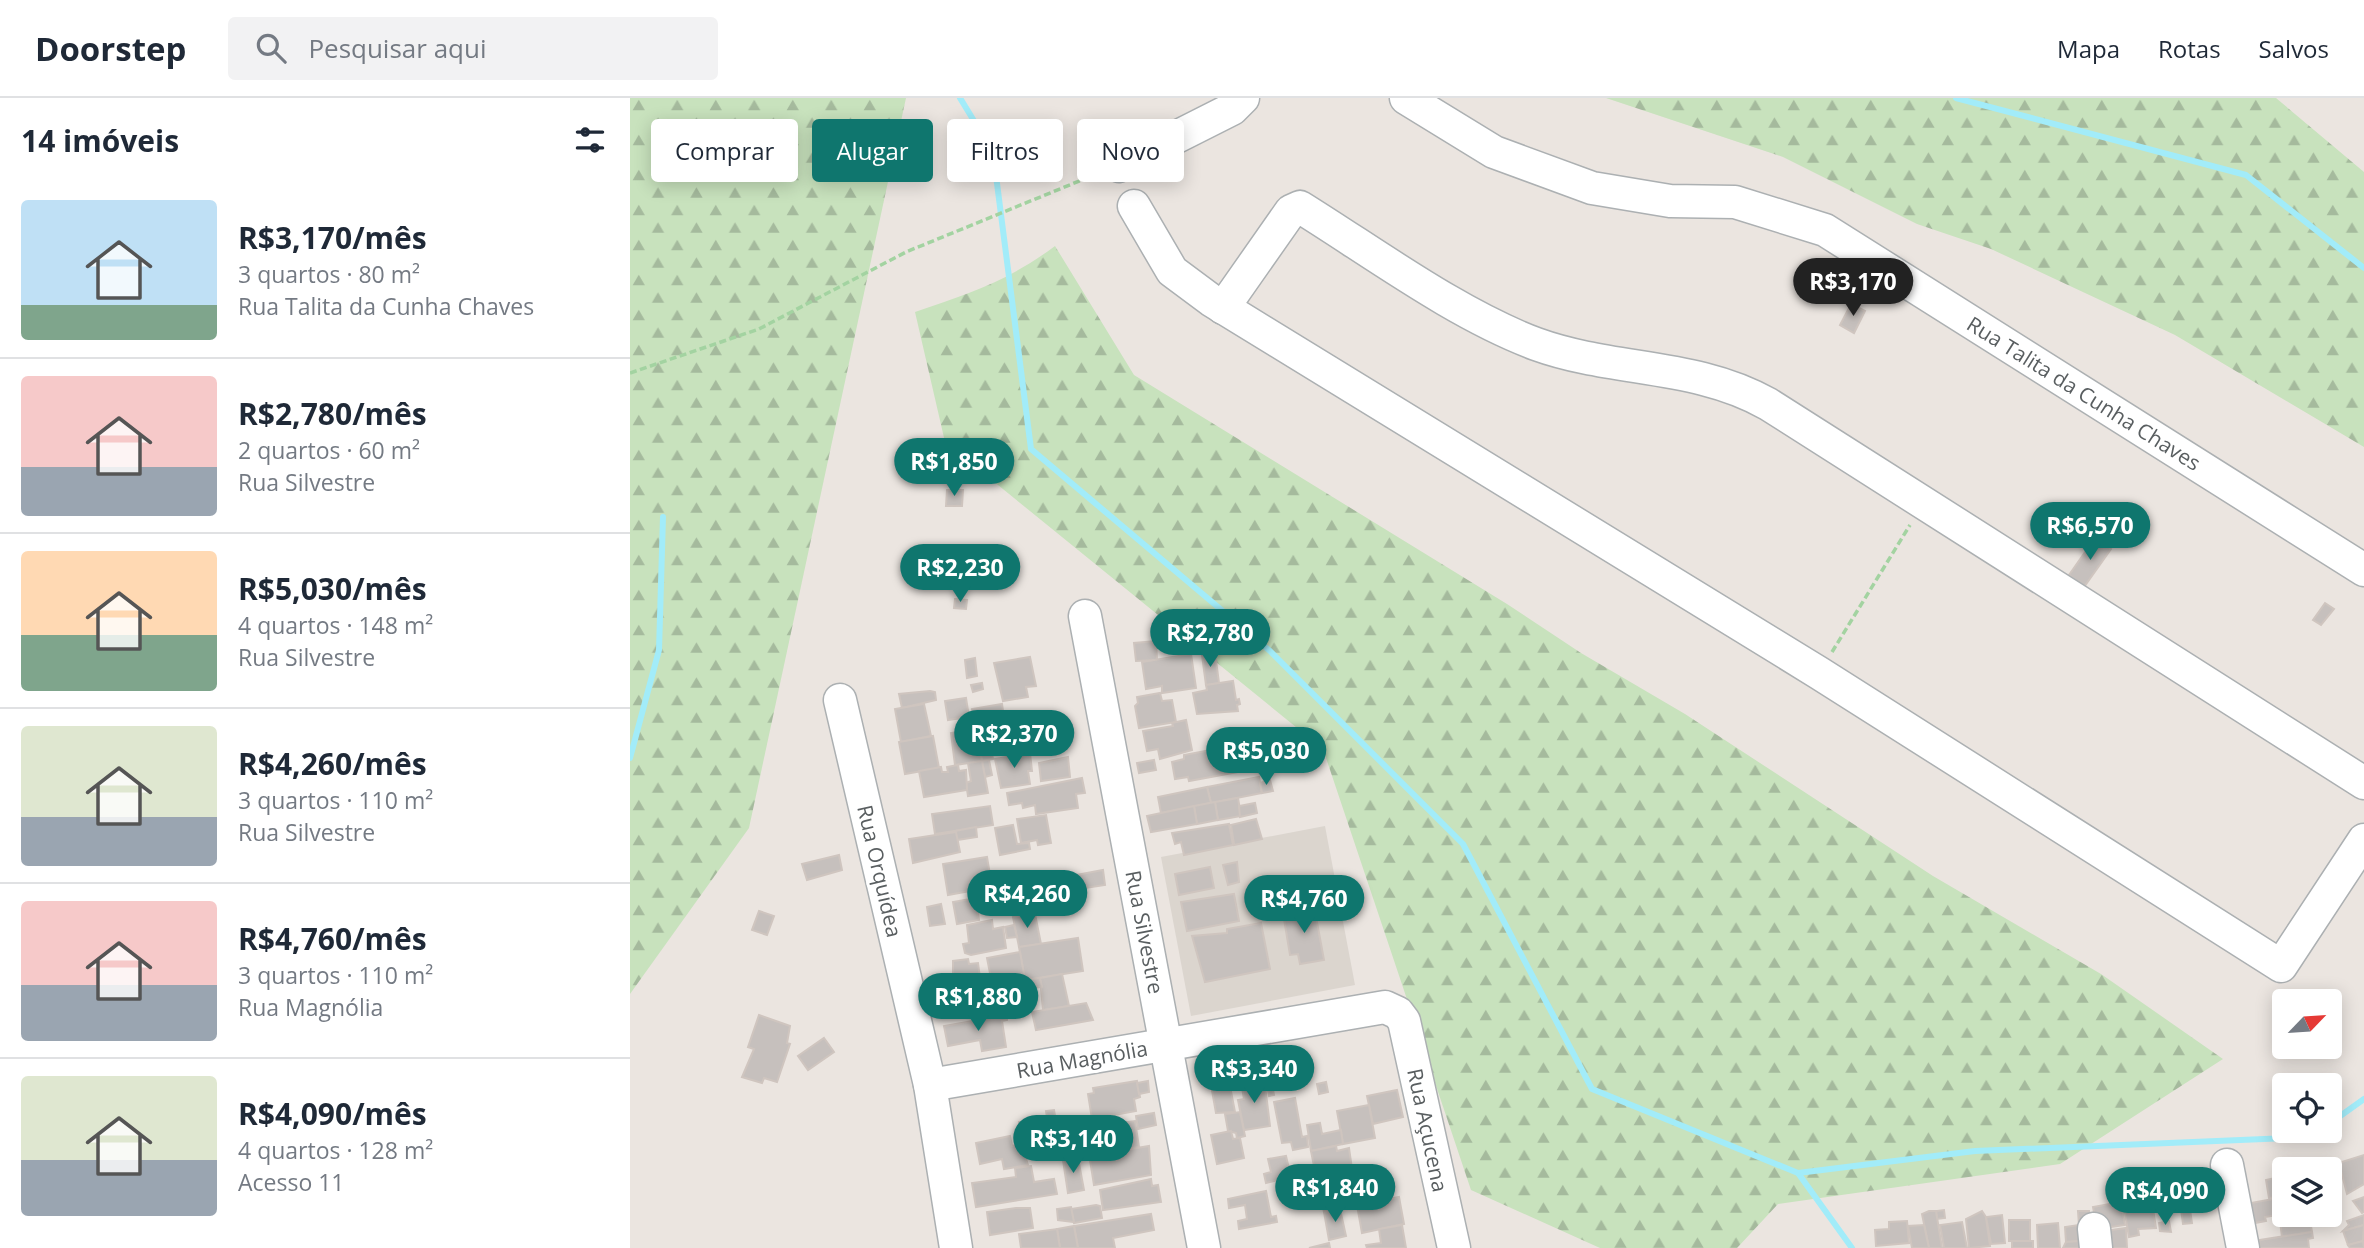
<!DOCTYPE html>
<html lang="pt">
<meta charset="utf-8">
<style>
body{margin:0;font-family:"Open Sans",sans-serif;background:#f2f2f3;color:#1f2937;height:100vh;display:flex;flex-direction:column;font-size:26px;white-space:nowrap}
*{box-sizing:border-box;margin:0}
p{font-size:23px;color:#747a83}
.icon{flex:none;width:38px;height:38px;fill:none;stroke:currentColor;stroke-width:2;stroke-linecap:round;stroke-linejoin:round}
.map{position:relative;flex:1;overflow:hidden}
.details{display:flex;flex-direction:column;background:#fff;width:630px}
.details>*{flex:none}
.top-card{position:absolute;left:21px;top:21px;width:665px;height:63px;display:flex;gap:14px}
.needle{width:46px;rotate:65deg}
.tools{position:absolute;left:1642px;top:891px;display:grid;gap:14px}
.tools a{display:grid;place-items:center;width:70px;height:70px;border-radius:7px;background:#fff;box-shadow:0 4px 18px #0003;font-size:35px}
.price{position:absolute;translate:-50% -60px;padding:0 16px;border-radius:24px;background:#0f766e;color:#fff;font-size:23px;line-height:46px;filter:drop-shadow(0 2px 4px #0008)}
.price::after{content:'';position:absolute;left:50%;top:42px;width:21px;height:16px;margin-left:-10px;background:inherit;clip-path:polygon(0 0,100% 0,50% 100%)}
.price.on{background:#222;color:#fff}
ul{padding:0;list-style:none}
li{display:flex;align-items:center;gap:21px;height:175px;padding:0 21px}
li+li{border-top:2px solid #e0e1e3}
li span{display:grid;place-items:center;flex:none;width:196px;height:140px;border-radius:7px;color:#555}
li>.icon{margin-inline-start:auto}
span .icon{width:84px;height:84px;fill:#fffc;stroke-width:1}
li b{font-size:30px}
h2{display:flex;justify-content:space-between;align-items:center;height:84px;padding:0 21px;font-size:30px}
.tag{padding:0 24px;border-radius:7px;background:#fff;box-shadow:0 4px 18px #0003;font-size:24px;line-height:63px}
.tag.on{background:#0f766e;color:#fff}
header{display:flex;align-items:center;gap:42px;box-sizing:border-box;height:98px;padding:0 35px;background:#fff;border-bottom:2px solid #e0e1e3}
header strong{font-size:33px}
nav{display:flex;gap:38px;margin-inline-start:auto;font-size:24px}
.search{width:490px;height:63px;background:#f2f2f3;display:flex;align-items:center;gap:18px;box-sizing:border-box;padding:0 24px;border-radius:7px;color:#747a83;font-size:26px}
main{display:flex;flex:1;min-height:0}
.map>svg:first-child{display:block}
.education{fill:#dbd5ce}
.forest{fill:url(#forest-firs)}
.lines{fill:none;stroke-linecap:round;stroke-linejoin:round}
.stream{stroke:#a2ecf9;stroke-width:6}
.building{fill:#c6c0bd;stroke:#cfc5bf;stroke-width:2}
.minor-casing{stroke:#acb0b2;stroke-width:35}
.path{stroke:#a3d3a1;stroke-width:3.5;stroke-dasharray:7 3.5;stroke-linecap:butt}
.minor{stroke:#fff;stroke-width:32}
.labels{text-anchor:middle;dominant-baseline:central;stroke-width:6;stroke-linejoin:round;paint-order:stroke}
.street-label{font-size:21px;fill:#595e60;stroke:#fff}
</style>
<header>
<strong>Doorstep</strong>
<div class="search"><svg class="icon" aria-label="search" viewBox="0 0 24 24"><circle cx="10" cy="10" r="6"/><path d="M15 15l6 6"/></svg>Pesquisar aqui</div>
<nav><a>Mapa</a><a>Rotas</a><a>Salvos</a></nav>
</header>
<main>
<section class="details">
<h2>14 imóveis<svg class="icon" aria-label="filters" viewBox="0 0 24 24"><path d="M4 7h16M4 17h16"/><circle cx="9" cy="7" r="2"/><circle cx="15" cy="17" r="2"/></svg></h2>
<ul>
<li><span style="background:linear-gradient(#bfe0f5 75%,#7fa58c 0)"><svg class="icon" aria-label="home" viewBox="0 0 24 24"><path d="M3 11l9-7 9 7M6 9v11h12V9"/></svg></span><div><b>R$3,170/mês</b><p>3 quartos · 80 m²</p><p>Rua Talita da Cunha Chaves</p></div></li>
<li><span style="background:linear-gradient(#f6c9c9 65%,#9aa5b1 0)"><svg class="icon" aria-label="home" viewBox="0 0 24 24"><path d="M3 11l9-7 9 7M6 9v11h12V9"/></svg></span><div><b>R$2,780/mês</b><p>2 quartos · 60 m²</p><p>Rua Silvestre</p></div></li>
<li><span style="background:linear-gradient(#ffd9b3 60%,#7fa58c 0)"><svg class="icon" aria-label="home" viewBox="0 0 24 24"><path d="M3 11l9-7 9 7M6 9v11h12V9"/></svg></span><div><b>R$5,030/mês</b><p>4 quartos · 148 m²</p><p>Rua Silvestre</p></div></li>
<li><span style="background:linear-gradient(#dfe7d0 65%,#9aa5b1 0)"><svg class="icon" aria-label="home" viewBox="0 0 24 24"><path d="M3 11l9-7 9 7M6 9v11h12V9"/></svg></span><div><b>R$4,260/mês</b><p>3 quartos · 110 m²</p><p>Rua Silvestre</p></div></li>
<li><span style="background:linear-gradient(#f6c9c9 60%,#9aa5b1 0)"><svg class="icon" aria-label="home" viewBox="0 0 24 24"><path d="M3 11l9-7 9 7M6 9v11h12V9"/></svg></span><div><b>R$4,760/mês</b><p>3 quartos · 110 m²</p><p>Rua Magnólia</p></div></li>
<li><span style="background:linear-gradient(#dfe7d0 60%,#9aa5b1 0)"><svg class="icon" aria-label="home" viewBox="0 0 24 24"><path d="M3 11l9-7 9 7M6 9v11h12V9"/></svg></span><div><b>R$4,090/mês</b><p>4 quartos · 128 m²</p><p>Acesso 11</p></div></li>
</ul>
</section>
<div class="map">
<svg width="1734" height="1150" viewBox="0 0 1734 1150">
<defs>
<pattern id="forest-firs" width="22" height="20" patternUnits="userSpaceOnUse" patternTransform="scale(1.75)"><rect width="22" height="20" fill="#c8e2bd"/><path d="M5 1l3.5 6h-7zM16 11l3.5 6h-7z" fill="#a5ba9d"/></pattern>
</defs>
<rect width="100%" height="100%" fill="#ebe5e0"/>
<!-- education -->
<polygon class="education" points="695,728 725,887 561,918 531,759"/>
<!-- forest -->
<g class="forest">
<polygon points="0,0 276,0 119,730 0,896"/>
<polygon points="976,0 1646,0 1734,74 1734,349 1545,237 1361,151 1287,126 1153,59"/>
<path d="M425,148L504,277L877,506L951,555L1055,616L1303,778L1471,876L1593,961L1430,1066L1148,1106L1107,1150H970L841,1092L693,651L315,344L285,214C340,195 378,183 425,148Z"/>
</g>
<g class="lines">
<!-- stream -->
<g class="stream">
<polyline points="330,0 363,54 401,351 640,553 833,746 962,991 1168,1075 1222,1150"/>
<polyline points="1326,0 1616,77 1734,170"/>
<polyline points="0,660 29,552 33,419"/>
<polyline points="1699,1026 1734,1001"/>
<polyline points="1168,1075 1345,1053 1682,1039 1691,1032"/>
</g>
</g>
<!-- building -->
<g class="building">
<polygon points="1221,206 1235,213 1224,235 1210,227"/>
<polygon points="317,392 333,392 332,408 316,408"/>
<polygon points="1465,440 1481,451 1454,489 1439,477"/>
<polygon points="325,501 337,502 336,511 324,510"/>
<polygon points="1695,505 1704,511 1691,527 1683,522"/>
<polygon points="526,543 527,562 506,563 504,545"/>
<polygon points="585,555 589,585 576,587 572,557"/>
<polygon points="561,556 566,590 532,595 532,588 516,591 512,564"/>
<polygon points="400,559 406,588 396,589 398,599 373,603 364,565"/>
<polygon points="345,560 347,578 337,580 335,562"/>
<polygon points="603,583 606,602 609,601 610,606 607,607 608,613 567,616 563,595 577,592 576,587"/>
<polygon points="352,585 353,591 343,594 341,587"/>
<polygon points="300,593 305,594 306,602 272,610 269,596"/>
<polygon points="530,595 532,603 542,602 546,624 509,630 505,608 508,605 507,599"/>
<polygon points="336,600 339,619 318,622 315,603"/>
<polygon points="294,606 301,638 271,644 265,611"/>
<polygon points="372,606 375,627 352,631 350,617 343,618 342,611"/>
<polygon points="556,622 562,652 530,661 528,651 517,653 513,633 543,628 542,625"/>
<polygon points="357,630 363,661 352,663 346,632"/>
<polygon points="345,631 352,663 325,667 321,635"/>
<polygon points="405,632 409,651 377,656 373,638"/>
<polygon points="303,638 309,670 275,676 269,644"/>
<polygon points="623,644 627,665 606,669 608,674 559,683 558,679 545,681 542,664 554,661 554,657"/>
<polygon points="400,655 402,673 398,673 400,686 371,690 365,661"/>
<polygon points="438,659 440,679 411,683 409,665"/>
<polygon points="359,662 362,677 355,679 352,663"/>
<polygon points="524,662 526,672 509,675 507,665"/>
<circle cx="631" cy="669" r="6"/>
<polygon points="352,663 358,695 338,698 336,685 341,683 338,665"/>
<polygon points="328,667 329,673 336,672 337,692 294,699 289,673 311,669 312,674 318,674 317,669"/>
<polygon points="629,679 632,695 581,705 577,689"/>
<polygon points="452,680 455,695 446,696 448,710 406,716 405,707 393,710 392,705 379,707 377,695"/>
<polygon points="640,682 643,693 632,695 630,685"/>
<polygon points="577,689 581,705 531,715 528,699"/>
<polygon points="608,700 611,718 588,722 585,704"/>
<polygon points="585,704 588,722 567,726 564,708"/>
<polygon points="625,705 627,715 610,719 609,708"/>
<polygon points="360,708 363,727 305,736 302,716"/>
<polygon points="564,708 567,726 521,734 517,718"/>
<polygon points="416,717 421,745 408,747 407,742 391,745 387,721"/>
<polygon points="626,721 632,741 604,747 601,727"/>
<polygon points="599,726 603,747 554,757 551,744 545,746 542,735"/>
<polygon points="383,727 387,746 399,745 400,751 370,757 365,730"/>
<polygon points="346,729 347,739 327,742 325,733"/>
<polygon points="326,734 330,754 283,765 279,741"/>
<polygon points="209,757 212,772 177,782 172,766"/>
<polygon points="357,759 362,789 318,797 313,766"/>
<polygon points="607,764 609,784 598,787 593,767"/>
<polygon points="580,769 584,790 549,797 545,776"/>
<polygon points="473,772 475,787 448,791 446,777"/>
<polygon points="424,784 428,812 391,818 388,805 380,806 377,792"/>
<polygon points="666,784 672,810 649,815 644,788"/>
<polygon points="375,792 377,801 368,803 366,794"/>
<polygon points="604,796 609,823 557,833 551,804"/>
<polygon points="346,800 349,822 327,826 323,804"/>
<polygon points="311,806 315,826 300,828 297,809"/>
<polygon points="684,808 694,862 670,866 668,856 660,857 653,815"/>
<polygon points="129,813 144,818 137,837 122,832"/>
<polygon points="405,816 411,846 389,849 383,819"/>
<polygon points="362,822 363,831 373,829 376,850 341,857 335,855 333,846 339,845 337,827"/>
<polygon points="631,825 640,871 575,884 562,838 597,835 597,831"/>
<polygon points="384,827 387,839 377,840 375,829"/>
<polygon points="448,840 453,873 395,882 389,849"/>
<polygon points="390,854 395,882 387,884 387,880 362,885 357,860"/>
<polygon points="338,861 339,866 348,865 350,880 323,882 323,863"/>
<polygon points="432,876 439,908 413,912 410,880"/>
<polygon points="410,880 412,889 397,891 395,882"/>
<polygon points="384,886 387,900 379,902 377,887"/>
<polygon points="355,890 359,916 330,920 326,895"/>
<polygon points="456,905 463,922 406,932 402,914"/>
<polygon points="129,917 160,928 157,945 160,946 147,984 134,980 132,985 112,979 124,951 118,949"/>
<polygon points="377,917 377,922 372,923 376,949 352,953 350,942 318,948 314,928"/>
<polygon points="194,940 204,954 178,972 168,958"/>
<polygon points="644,962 650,990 643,992 644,997 639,998 633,965"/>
<polygon points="634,979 640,1028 614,1032 608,1002 614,1001 611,984"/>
<polygon points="507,983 510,999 504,1001 506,1013 462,1021 458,996 464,995 463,990"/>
<polygon points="518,983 519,994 509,996 507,985"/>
<polygon points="599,983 605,1014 586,1015 581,987"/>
<polygon points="696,984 698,994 689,996 687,986"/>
<polygon points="767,992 773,1019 743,1026 737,998"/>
<polygon points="665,1000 672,1039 677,1038 678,1049 663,1052 661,1044 652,1045 644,1004"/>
<polygon points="739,1007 745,1040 713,1046 707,1013"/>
<polygon points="424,1012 431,1052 414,1054 414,1035 410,1035 409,1029 413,1028 411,1020 417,1019 416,1013"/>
<polygon points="610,1014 615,1038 607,1040 606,1035 598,1033 595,1016"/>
<polygon points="524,1015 526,1027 508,1031 506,1018"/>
<polygon points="489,1021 490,1025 505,1023 509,1049 456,1056 454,1048 459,1047 457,1032 474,1028 474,1023"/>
<polygon points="405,1022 407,1034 390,1037 389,1024"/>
<polygon points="690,1025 692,1036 711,1032 713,1046 681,1053 677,1027"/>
<polygon points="601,1033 603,1041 610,1040 614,1060 587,1066 581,1037"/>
<polygon points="380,1038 382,1048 391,1046 398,1067 374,1071 372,1061 350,1066 346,1045"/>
<polygon points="519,1048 521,1077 464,1087 460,1062 467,1061 466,1058 472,1056 473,1060 484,1058 483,1054"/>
<polygon points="706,1048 707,1053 719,1050 722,1071 703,1076 704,1080 687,1083 681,1053"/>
<polygon points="1734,1057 1734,1086 1717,1096 1709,1065"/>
<polygon points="656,1058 661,1079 636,1085 634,1076 641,1074 638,1061"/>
<polygon points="448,1060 454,1092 438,1095 433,1062"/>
<polygon points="401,1068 404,1084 424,1081 427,1096 346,1109 342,1085 386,1079 385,1070"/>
<polygon points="756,1071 758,1081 741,1085 738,1074"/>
<polygon points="1654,1078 1654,1098 1639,1100 1636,1082"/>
<polygon points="714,1079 715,1086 692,1090 696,1113 694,1114 687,1083"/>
<polygon points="521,1081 522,1088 528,1087 531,1104 473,1112 470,1092"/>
<polygon points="687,1083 689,1092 675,1095 673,1086"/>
<polygon points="728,1084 733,1106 696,1113 692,1090"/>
<polygon points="1520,1092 1526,1130 1508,1131 1509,1137 1499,1139 1493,1104 1500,1103 1503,1107 1502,1095"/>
<polygon points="636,1093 641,1119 646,1118 647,1124 609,1131 608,1123 617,1121 615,1107 599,1110 598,1101"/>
<polygon points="769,1099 774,1126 732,1135 727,1107"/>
<polygon points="1562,1099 1563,1105 1559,1105 1562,1125 1553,1126 1550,1103"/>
<polygon points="1654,1099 1654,1116 1635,1119 1636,1123 1625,1125 1621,1105"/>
<polygon points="1734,1099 1734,1114 1732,1115 1723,1103"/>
<polygon points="1491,1104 1495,1127 1467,1131 1463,1109"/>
<polygon points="466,1107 470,1108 472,1120 444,1125 441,1111"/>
<polygon points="441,1109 444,1124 428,1122 427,1111"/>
<polygon points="386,1110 400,1110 403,1130 360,1137 357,1114"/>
<polygon points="710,1111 716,1138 699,1142 694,1114"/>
<polygon points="1314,1112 1315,1120 1307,1121 1306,1113"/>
<polygon points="1299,1113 1306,1113 1312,1150 1299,1150 1292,1116"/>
<polygon points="1352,1113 1356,1119 1360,1148 1339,1150 1336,1121"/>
<polygon points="1448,1113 1459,1113 1462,1142 1436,1144 1435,1129 1449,1127"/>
<polygon points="521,1116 524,1132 483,1140 485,1150 448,1150 444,1128"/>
<polygon points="1679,1116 1682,1134 1652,1139 1650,1123"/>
<polygon points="1372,1117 1375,1145 1361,1146 1356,1119"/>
<polygon points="1734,1117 1734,1127 1713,1133 1719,1127 1717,1123"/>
<rect x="1379" y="1122" width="21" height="21"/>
<polygon points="1277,1123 1279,1145 1246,1148 1245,1132 1259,1131 1259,1124"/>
<polygon points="1539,1123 1541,1134 1530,1133 1529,1125"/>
<polygon points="1332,1124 1337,1150 1314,1150 1310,1127"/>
<polygon points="1428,1125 1430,1150 1408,1150 1407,1127"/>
<polygon points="772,1127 776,1150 737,1150 736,1147 751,1145 749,1131"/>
<polygon points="1294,1127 1299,1150 1282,1150 1278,1128"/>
<polygon points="1734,1127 1733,1143 1718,1147 1713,1133"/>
<polygon points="444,1128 448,1150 430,1150 427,1131"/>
<polygon points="1496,1130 1497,1150 1469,1150 1467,1134"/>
<polygon points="427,1131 430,1150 391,1150 389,1136"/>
<polygon points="1682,1134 1683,1140 1678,1141 1679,1150 1630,1150 1629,1142"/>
<polygon points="1462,1142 1465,1150 1433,1150 1436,1144"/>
<rect x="1382" y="1143" width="21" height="7"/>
<polygon points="1733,1143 1734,1150 1720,1150 1718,1147"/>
<polygon points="699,1145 700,1150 679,1150"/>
</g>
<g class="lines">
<!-- minor casing -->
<g class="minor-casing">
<g id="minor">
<polyline points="776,0 864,54 962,90 1040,103 1105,104 1195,132 1734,472"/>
<polyline points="489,68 602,11 613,0"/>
<polyline points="504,108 542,173 581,202 1189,575 1651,868 1734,742"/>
<path d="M593,210L661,113L670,109C744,155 826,216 906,246C983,274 1066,265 1138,306L1734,685"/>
<polyline points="455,518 574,1150"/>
<polyline points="210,602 300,987 326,1150"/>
<polyline points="300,987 755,909 768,915 774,923 824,1150"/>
<polyline points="1597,1067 1613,1150"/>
<polyline points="1464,1131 1466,1150"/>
</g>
</g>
<!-- path -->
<g class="path">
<polyline points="0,275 129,231 276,154 464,77"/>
<polyline points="1202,554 1280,427"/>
</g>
<!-- minor -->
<use href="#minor" class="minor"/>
</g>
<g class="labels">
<!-- street labels -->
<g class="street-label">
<text transform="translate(1454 295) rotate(32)">Rua Talita da Cunha Chaves</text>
<text transform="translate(250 773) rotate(77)">Rua Orquídea</text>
<text transform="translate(515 834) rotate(79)">Rua Silvestre</text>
<text transform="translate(452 961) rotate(-10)">Rua Magnólia</text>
<text transform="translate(798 1032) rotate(78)">Rua Açucena</text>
</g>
</g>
</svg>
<div class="tools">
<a><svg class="needle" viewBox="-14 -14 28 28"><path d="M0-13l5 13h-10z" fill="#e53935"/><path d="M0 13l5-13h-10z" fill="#747a83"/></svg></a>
<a><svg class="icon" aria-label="locate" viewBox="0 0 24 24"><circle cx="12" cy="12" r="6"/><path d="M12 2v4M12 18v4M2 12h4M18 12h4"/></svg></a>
<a><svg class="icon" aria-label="layers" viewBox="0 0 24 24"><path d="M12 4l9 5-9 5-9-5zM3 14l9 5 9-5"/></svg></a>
</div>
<b class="price on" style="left:1223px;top:220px">R$3,170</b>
<b class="price" style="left:324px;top:400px">R$1,850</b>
<b class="price" style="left:1460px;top:464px">R$6,570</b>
<b class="price" style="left:330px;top:506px">R$2,230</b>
<b class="price" style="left:580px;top:571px">R$2,780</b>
<b class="price" style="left:384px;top:672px">R$2,370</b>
<b class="price" style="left:636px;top:689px">R$5,030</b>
<b class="price" style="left:397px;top:832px">R$4,260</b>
<b class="price" style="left:674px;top:837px">R$4,760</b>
<b class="price" style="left:348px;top:935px">R$1,880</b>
<b class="price" style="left:624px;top:1007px">R$3,340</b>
<b class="price" style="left:443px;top:1077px">R$3,140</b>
<b class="price" style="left:705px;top:1126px">R$1,840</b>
<b class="price" style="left:1535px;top:1129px">R$4,090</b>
<div class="top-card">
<a class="tag">Comprar</a>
<a class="tag on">Alugar</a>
<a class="tag">Filtros</a>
<a class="tag">Novo</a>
</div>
</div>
</main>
